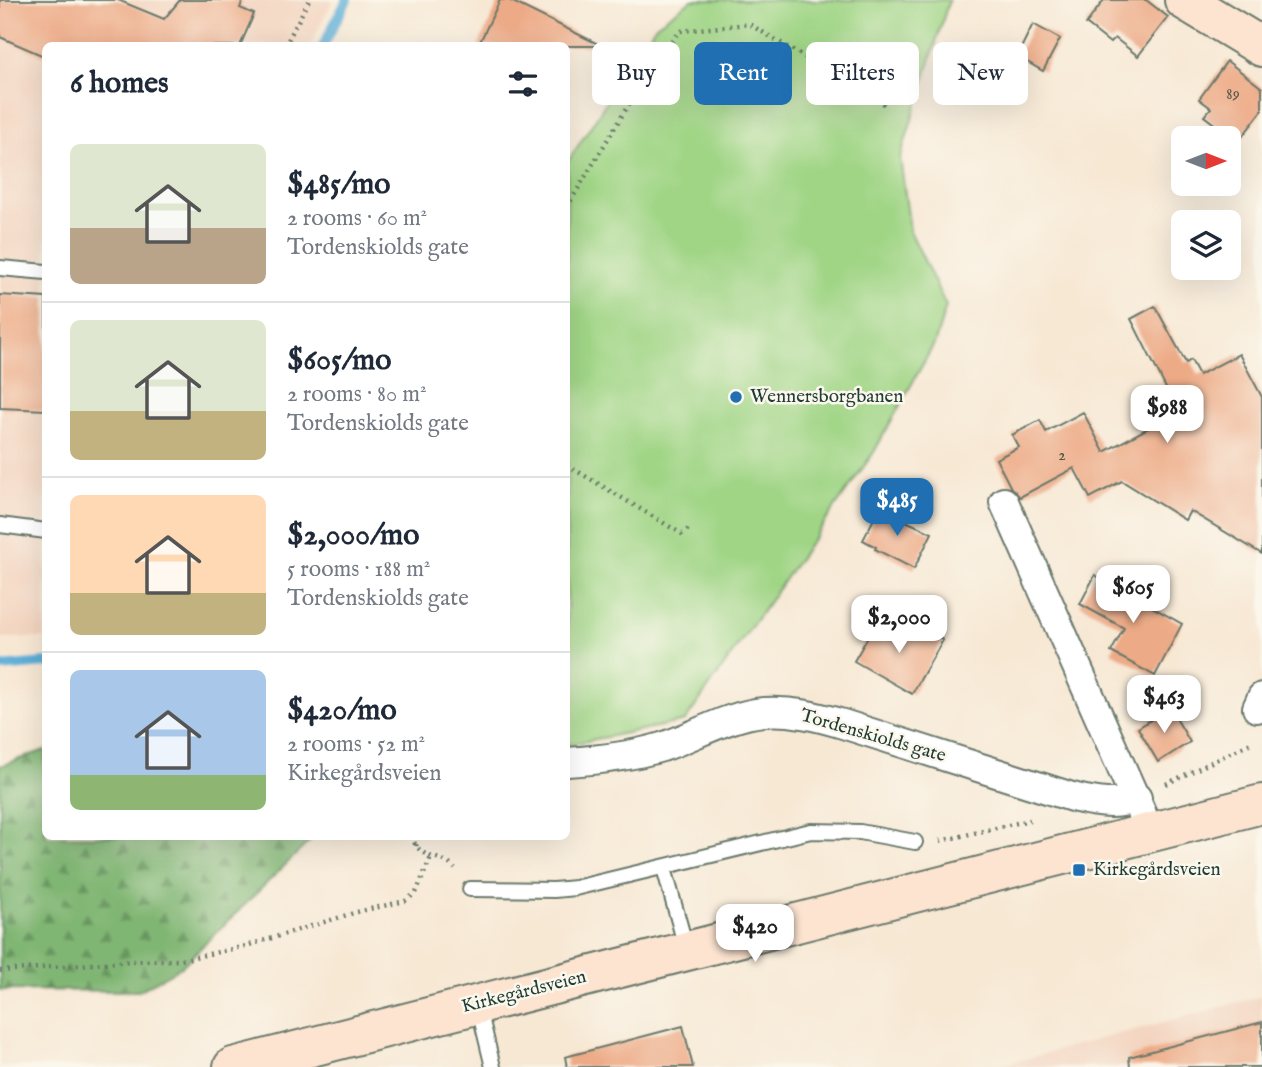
<!DOCTYPE html>
<meta charset="utf-8">
<style>
body{margin:0;font-family:"IM FELL English",serif;background:#f2f2f3;color:#1f2937;height:100vh;display:flex;flex-direction:column;font-size:26px;white-space:nowrap}
*{box-sizing:border-box;margin:0}
p{font-size:23px;color:#747a83}
.icon{flex:none;width:38px;height:38px;fill:none;stroke:currentColor;stroke-width:2;stroke-linecap:round;stroke-linejoin:round}
.map{position:relative;flex:1;overflow:hidden}
.drawer{position:absolute;left:42px;top:42px;width:528px;height:798px;display:flex;flex-direction:column;background:#fff;border-radius:10px;box-shadow:0 7px 28px #0002}
.drawer>*{flex:none}
.guide{position:absolute;left:592px;top:42px;width:565px;height:63px;display:flex;gap:14px}
.needle{width:46px;rotate:90deg}
.tools{position:absolute;left:1171px;top:126px;display:grid;gap:14px}
.tools a{display:grid;place-items:center;width:70px;height:70px;border-radius:10px;background:#fff;box-shadow:0 7px 28px #0002;font-size:35px}
.price{position:absolute;translate:-50% -60px;padding:0 16px;border-radius:14px;background:#fff;color:#222;font-size:23px;line-height:46px;filter:drop-shadow(0 2px 4px #0008)}
.price::after{content:'';position:absolute;left:50%;top:42px;width:21px;height:16px;margin-left:-10px;background:inherit;clip-path:polygon(0 0,100% 0,50% 100%)}
.price.selected{background:#1f6fb2;color:#fff}
ul{padding:0;list-style:none}
li{display:flex;align-items:center;gap:21px;height:175px;padding:0 28px}
li+li{border-top:2px solid #e0e1e3}
li span{display:grid;place-items:center;flex:none;width:196px;height:140px;border-radius:10px;color:#555}
li>.icon{margin-inline-start:auto}
span .icon{width:84px;height:84px;fill:#fffc;stroke-width:1}
li b{font-size:30px}
h2{display:flex;justify-content:space-between;align-items:center;height:84px;padding:0 28px;font-size:30px}
.pill{padding:0 24px;border-radius:10px;background:#fff;box-shadow:0 7px 28px #0002;font-size:24px;line-height:63px}
.pill.selected{background:#1f6fb2;color:#fff}
.map>svg:first-child{display:block}
.built{fill:#f3d4bf}
.green{fill:#a0d586;stroke:#60895d;stroke-width:2}
.forest{fill:url(#forest-firs);stroke:#507a54;stroke-width:2}
.lines{fill:none;stroke-linecap:round;stroke-linejoin:round}
.stream{stroke:#5daed7;stroke-width:10}
.building{fill:#edaa86}
.lane-casing{stroke:#6b796c;stroke-width:18}
.street-casing{stroke:#6b796c;stroke-width:32}
.secondary-casing{stroke:#6b796c;stroke-width:42}
.path{stroke:#6b796c;stroke-width:4.5;stroke-dasharray:2 5;stroke-linecap:butt}
.lane{stroke:#fff;stroke-width:14}
.street{stroke:#fff;stroke-width:28}
.secondary{stroke:#fde4d0;stroke-width:38}
.poi-dot{fill:#1f6fb2;stroke:#fbf7ec;stroke-width:2.5}
.labels{text-anchor:middle;dominant-baseline:central;stroke-width:5;stroke-linejoin:round;paint-order:stroke}
.number-label{font-size:16px;fill:#525848}
.poi-label{font-size:19px;fill:#1f3d34;stroke:#fbf7ec;text-anchor:start}
.street-label{font-size:19px;fill:#1f3d34;stroke:#fbf7ec}
</style>
<div class="map">
<svg width="1262" height="1067" viewBox="0 0 1262 1067">
<defs>
<pattern id="forest-firs" width="22" height="20" patternUnits="userSpaceOnUse" patternTransform="scale(1.75)"><rect width="22" height="20" fill="#80b673"/><path d="M5 1l3.5 6h-7zM16 11l3.5 6h-7z" fill="#68955f"/></pattern>
</defs>
<rect width="100%" height="100%" fill="#fbf7ec"/>
<filter id="ink" filterUnits="userSpaceOnUse"><feTurbulence type="fractalNoise" baseFrequency=".0143" numOctaves="2"/><feDisplacementMap in="SourceGraphic" scale="14" xChannelSelector="R" yChannelSelector="G"/><feConvolveMatrix kernelMatrix="1 2 1 2 8 2 1 2 1" color-interpolation-filters="sRGB"/></filter>
<filter id="wash" filterUnits="userSpaceOnUse"><feTurbulence type="fractalNoise" baseFrequency=".00686" numOctaves="4" result="noise"/><feDisplacementMap in="SourceGraphic" scale="28" xChannelSelector="R" yChannelSelector="G"/><feGaussianBlur stdDeviation="1.57" result="paint"/><feColorMatrix in="noise" values="0 0 0 0 0 0 0 0 0 0 0 0 0 0 0 0 0 1.4 0 .05"/><feComposite in="paint" operator="in"/></filter>
<g filter="url(#wash)">
<rect width="100%" height="100%" fill="#f7e8d4"/>
<!-- built -->
<g class="built">
<polygon points="0,0 333,0 310,45 46,46 45,638 0,638"/>
<polygon points="1262,996 1262,1067 994,1067"/>
</g>
<!-- green -->
<polygon class="green" points="692,0 949,0 900,158 910,231 946,306 935,342 874,452 685,721 567,745 567,163 656,25"/>
<!-- forest -->
<polygon class="forest" points="45,750 46,836 314,837 181,967 139,991 0,990 0,766"/>
<g class="lines">
<!-- stream -->
<g class="stream">
<polyline points="323,46 347,0"/>
<polyline points="0,667 46,663"/>
</g>
</g>
<g id="blocks">
<!-- building -->
<g class="building">
<polygon points="0,0 118,0 164,19 180,0 243,0 240,8 254,14 240,46 46,46 46,57 0,37"/>
<polygon points="500,0 509,0 602,46 478,46"/>
<polygon points="1104,0 1146,0 1168,17 1138,56 1115,38 1110,43 1086,24"/>
<polygon points="1033,24 1060,39 1043,71 1017,56"/>
<polygon points="1227,61 1262,88 1262,111 1238,142 1204,116 1211,108 1199,99"/>
<polygon points="0,295 46,298 46,410 0,408"/>
<polygon points="1155,306 1186,363 1191,360 1199,375 1239,354 1262,397 1262,554 1190,511 1185,520 1122,481 1090,498 1074,468 1020,497 1011,488 996,459 1019,447 1012,435 1040,420 1046,432 1083,412 1104,452 1178,412 1131,319"/>
<polygon points="879,509 932,533 914,569 875,549 876,547 863,540"/>
<polygon points="1095,575 1182,624 1155,676 1111,652 1124,628 1080,604"/>
<polygon points="910,621 943,640 912,694 854,661 876,623 900,637"/>
<polygon points="1170,708 1190,742 1158,762 1138,728"/>
<polygon points="1262,1022 1262,1067 1130,1067 1129,1057"/>
<polygon points="683,1026 693,1067 567,1067 565,1057"/>
</g>
</g>
</g>
<g filter="url(#ink)">
<use href="#blocks" fill-opacity="0" stroke="#6b796c" stroke-width="2"/>
<g class="lines">
<!-- lane casing -->
<g class="lane-casing">
<g id="lane">
<polyline points="0,268 46,272"/>
<polyline points="0,525 46,531"/>
<polyline points="664,868 687,951"/>
<polyline points="470,889 554,890 575,888 811,831 860,832 915,842"/>
<polyline points="478,1005 493,1067"/>
</g>
</g>
<!-- street casing -->
<g class="street-casing">
<g id="street">
<polyline points="1004,502 1142,814"/>
<polyline points="1257,708 1262,697"/>
<path d="M567,762C598,760 632,756 662,747C695,736 729,715 764,712C791,710 816,716 843,724L1072,797C1095,802 1114,807 1137,798"/>
</g>
</g>
<!-- secondary casing -->
<g class="secondary-casing">
<g id="secondary">
<polyline points="1184,0 1262,47"/>
<polyline points="233,1067 1262,804"/>
</g>
</g>
<!-- path -->
<g class="path">
<polyline points="285,46 309,0"/>
<polyline points="567,207 638,89 680,31 749,24 886,105"/>
<polyline points="567,465 682,534 690,528"/>
<polyline points="1166,784 1253,742"/>
<path d="M411,836C423,864 438,851 455,869"/>
<polyline points="940,841 1030,820"/>
<polyline points="416,846 418,836"/>
<polyline points="0,971 131,961 181,960 246,946 357,912 405,901 416,893 431,857"/>
</g>
<!-- lane -->
<use href="#lane" class="lane"/>
<!-- street -->
<use href="#street" class="street"/>
<!-- secondary -->
<use href="#secondary" class="secondary"/>
</g>
</g>
<!-- markers -->
<g class="poi-dot">
<circle cx="736" cy="397" r="7"/>
<rect x="1072" y="863" width="14" height="14" rx="3.5"/>
</g>
<g class="labels">
<!-- number labels -->
<g class="number-label">
<text x="1233" y="95">89</text>
<text x="1062" y="456">2</text>
</g>
<!-- poi labels -->
<g class="poi-label">
<text x="750" y="397">Wennersborgbanen</text>
<text x="1093" y="870">Kirkegårdsveien</text>
</g>
<!-- street labels -->
<g class="street-label">
<text transform="translate(873 736) rotate(16)">Tordenskiolds gate</text>
<text transform="translate(524 992) rotate(-14)">Kirkegårdsveien</text>
</g>
</g>
</svg>
<div class="tools">
<a><svg class="needle" viewBox="-14 -14 28 28"><path d="M0-13l5 13h-10z" fill="#e53935"/><path d="M0 13l5-13h-10z" fill="#747a83"/></svg></a>
<a><svg class="icon" aria-label="layers" viewBox="0 0 24 24"><path d="M12 4l9 5-9 5-9-5zM3 14l9 5 9-5"/></svg></a>
</div>
<b class="price" style="left:1167px;top:445px">$988</b>
<b class="price selected" style="left:897px;top:538px">$485</b>
<b class="price" style="left:1133px;top:625px">$605</b>
<b class="price" style="left:899px;top:655px">$2,000</b>
<b class="price" style="left:1164px;top:735px">$463</b>
<b class="price" style="left:755px;top:964px">$420</b>
<div class="guide">
<a class="pill">Buy</a>
<a class="pill selected">Rent</a>
<a class="pill">Filters</a>
<a class="pill">New</a>
</div>
<section class="drawer">
<h2>6 homes<svg class="icon" aria-label="filters" viewBox="0 0 24 24"><path d="M4 7h16M4 17h16"/><circle cx="9" cy="7" r="2"/><circle cx="15" cy="17" r="2"/></svg></h2>
<ul>
<li><span style="background:linear-gradient(#dfe7d0 60%,#b9a48a 0)"><svg class="icon" aria-label="home" viewBox="0 0 24 24"><path d="M3 11l9-7 9 7M6 9v11h12V9"/></svg></span><div><b>$485/mo</b><p>2 rooms · 60 m²</p><p>Tordenskiolds gate</p></div></li>
<li><span style="background:linear-gradient(#dfe7d0 65%,#c2b280 0)"><svg class="icon" aria-label="home" viewBox="0 0 24 24"><path d="M3 11l9-7 9 7M6 9v11h12V9"/></svg></span><div><b>$605/mo</b><p>2 rooms · 80 m²</p><p>Tordenskiolds gate</p></div></li>
<li><span style="background:linear-gradient(#ffd9b3 70%,#c2b280 0)"><svg class="icon" aria-label="home" viewBox="0 0 24 24"><path d="M3 11l9-7 9 7M6 9v11h12V9"/></svg></span><div><b>$2,000/mo</b><p>5 rooms · 188 m²</p><p>Tordenskiolds gate</p></div></li>
<li><span style="background:linear-gradient(#a9c7e8 75%,#8fb573 0)"><svg class="icon" aria-label="home" viewBox="0 0 24 24"><path d="M3 11l9-7 9 7M6 9v11h12V9"/></svg></span><div><b>$420/mo</b><p>2 rooms · 52 m²</p><p>Kirkegårdsveien</p></div></li>
</ul>
</section>
</div>
